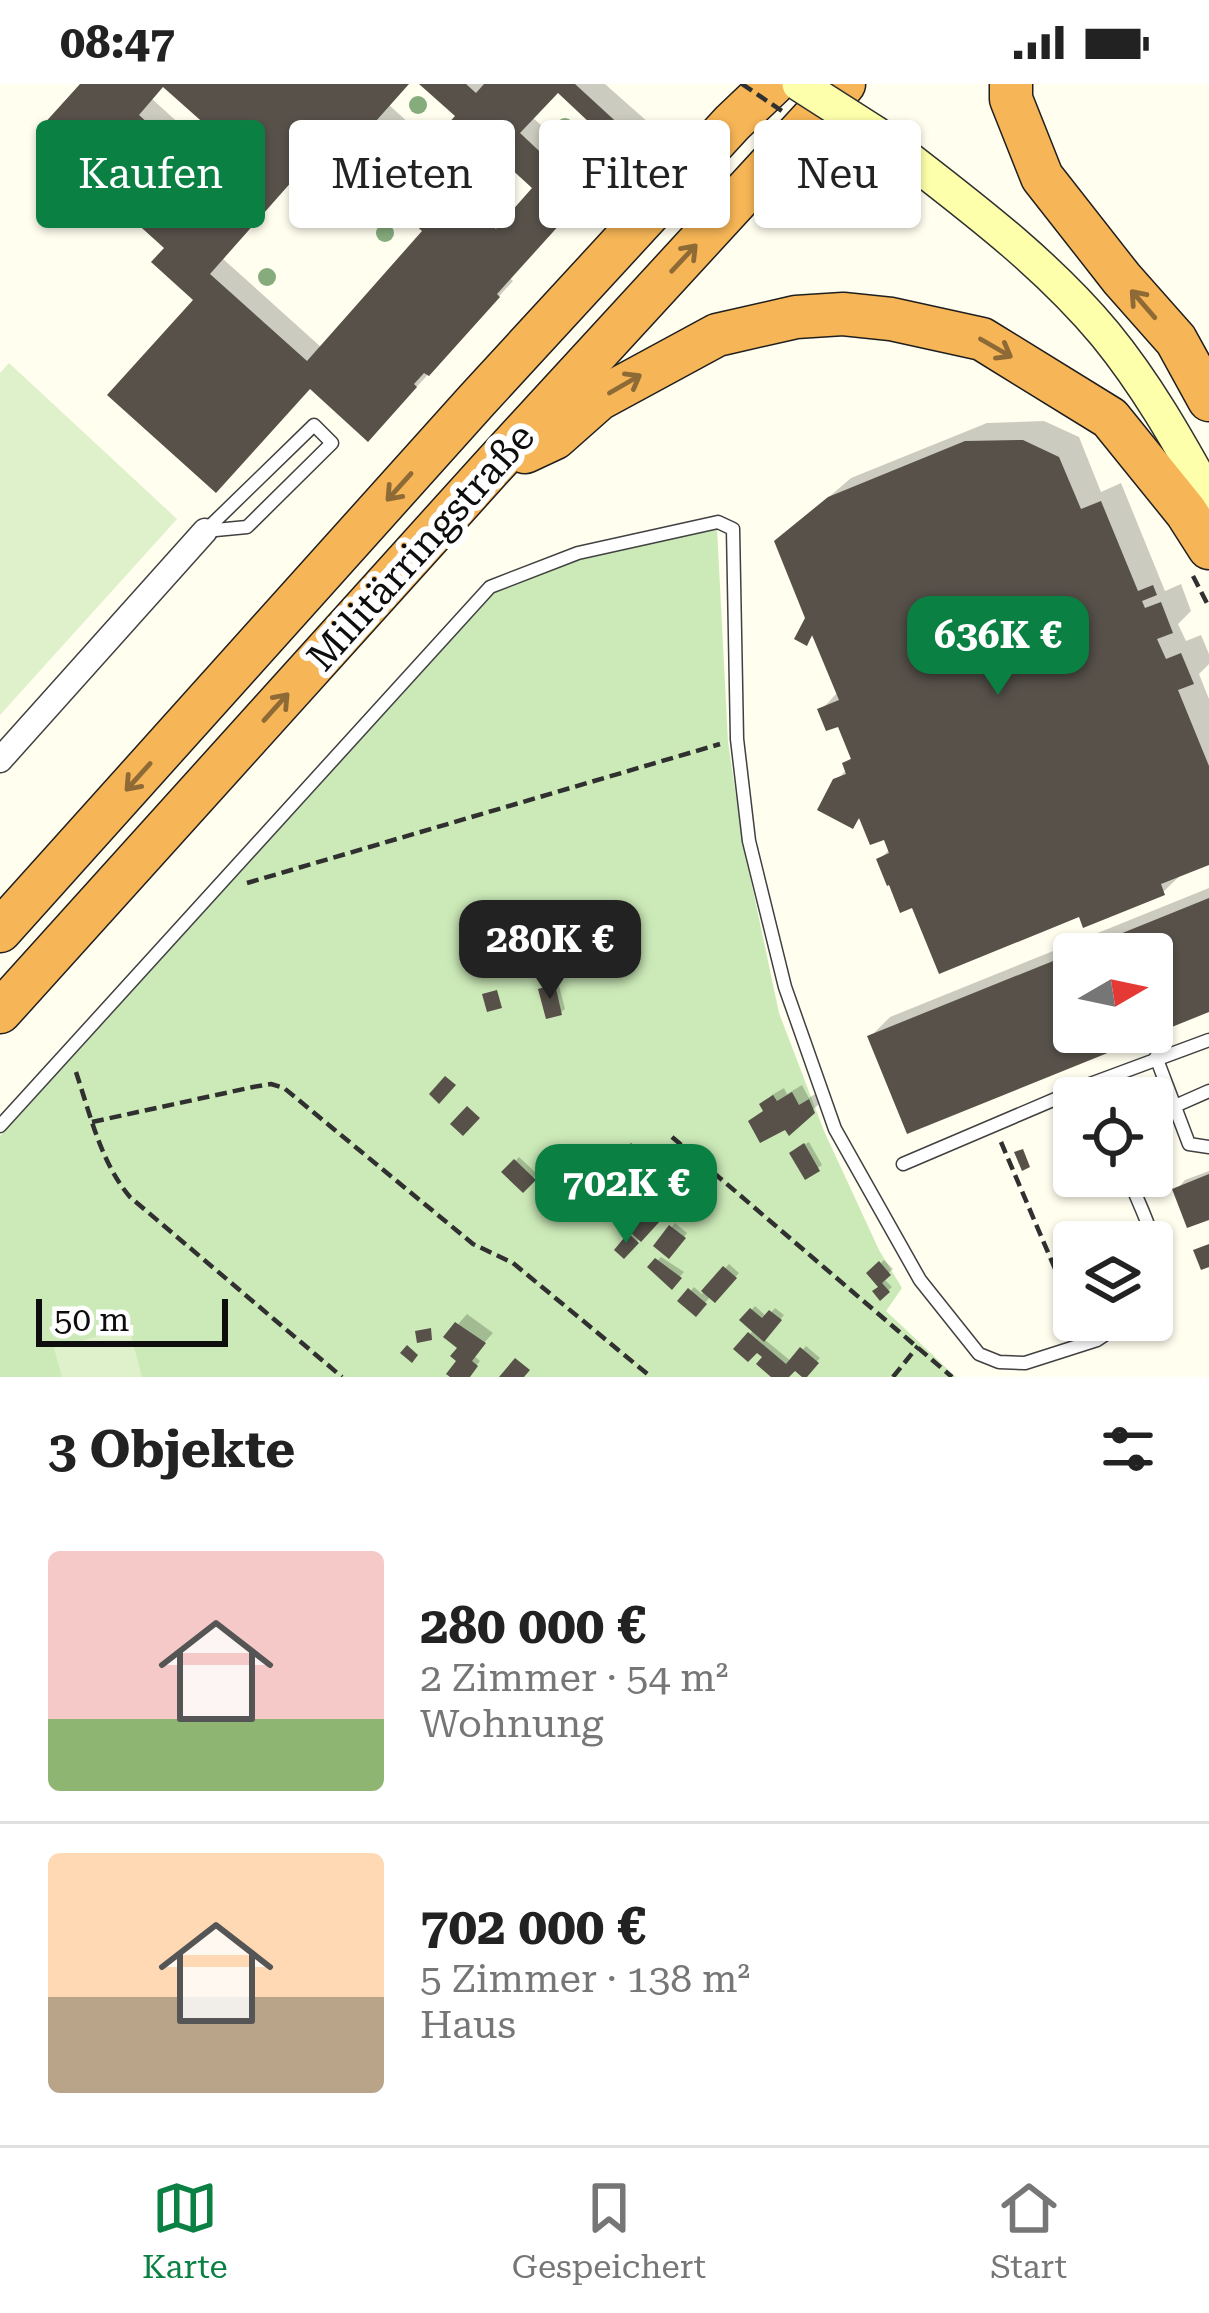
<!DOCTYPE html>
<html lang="de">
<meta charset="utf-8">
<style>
body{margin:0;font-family:"Roboto Serif",serif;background:#f6f6f6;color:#222;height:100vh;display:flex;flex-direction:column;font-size:45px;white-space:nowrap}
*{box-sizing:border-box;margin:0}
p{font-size:39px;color:#767676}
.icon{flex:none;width:66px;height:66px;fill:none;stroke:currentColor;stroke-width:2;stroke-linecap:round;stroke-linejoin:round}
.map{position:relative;height:1293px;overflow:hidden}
.drawer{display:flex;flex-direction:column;background:#fff;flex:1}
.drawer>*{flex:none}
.hud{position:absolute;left:36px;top:36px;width:1137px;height:108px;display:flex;gap:24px}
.needle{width:78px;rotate:81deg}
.buttons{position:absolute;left:1053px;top:849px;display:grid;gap:24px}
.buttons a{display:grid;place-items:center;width:120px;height:120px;border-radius:12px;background:#fff;box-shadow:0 3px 9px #0004;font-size:60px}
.scale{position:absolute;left:36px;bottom:30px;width:192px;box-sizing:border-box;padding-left:12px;border:6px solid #0e0e0e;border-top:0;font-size:33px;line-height:42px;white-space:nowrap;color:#0e0e0e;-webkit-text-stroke:9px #fff;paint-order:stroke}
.price{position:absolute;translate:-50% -102px;padding:0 27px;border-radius:24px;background:#0b8043;color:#fff;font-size:39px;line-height:78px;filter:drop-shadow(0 3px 6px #0008)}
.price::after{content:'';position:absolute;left:50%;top:72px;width:36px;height:27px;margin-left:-18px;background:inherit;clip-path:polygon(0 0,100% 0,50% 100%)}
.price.selected{background:#222;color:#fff}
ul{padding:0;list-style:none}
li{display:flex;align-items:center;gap:36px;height:300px;padding:0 48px}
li+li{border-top:3px solid #e0e0e0}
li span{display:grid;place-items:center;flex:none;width:336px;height:240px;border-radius:12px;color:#555}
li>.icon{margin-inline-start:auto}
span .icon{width:144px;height:144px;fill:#fffc;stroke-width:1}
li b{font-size:51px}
h2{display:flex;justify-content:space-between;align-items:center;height:144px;padding:0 48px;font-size:51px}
.pill{padding:0 42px;border-radius:12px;background:#fff;box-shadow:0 3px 9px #0004;font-size:42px;line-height:108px}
.pill.selected{background:#0b8043;color:#fff}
.status{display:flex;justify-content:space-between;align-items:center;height:84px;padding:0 60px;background:#fff;direction:ltr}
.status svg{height:33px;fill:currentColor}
.menu{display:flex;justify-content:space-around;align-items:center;height:168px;border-top:3px solid #e0e0e0;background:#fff;font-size:33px;color:#767676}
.menu a{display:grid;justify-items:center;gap:6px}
.menu .selected{color:#0b8043}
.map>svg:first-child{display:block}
.green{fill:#cceab8}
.pitch{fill:#dff1ca}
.shadow{fill:#0003;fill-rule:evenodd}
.building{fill:#57514a;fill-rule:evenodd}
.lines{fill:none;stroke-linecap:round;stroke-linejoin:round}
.lane-casing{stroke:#414141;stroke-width:15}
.street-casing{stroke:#414141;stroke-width:27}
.secondary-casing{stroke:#303030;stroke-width:36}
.highway-casing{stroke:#1f1f1f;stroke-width:45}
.path{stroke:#303030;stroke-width:4.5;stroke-dasharray:12 6;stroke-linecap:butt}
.lane{stroke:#fff;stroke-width:12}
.street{stroke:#fff;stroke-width:24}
.secondary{stroke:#fdffaa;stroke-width:33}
.highway{stroke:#f6b556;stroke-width:42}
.secondary-bridge-casing{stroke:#303030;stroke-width:36;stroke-linecap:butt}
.path-bridge{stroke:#303030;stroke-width:4.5;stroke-dasharray:12 6;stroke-linecap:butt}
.secondary-bridge{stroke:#fdffaa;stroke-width:33}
.tree{fill:#86ab7c}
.oneway{stroke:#8e6a36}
.labels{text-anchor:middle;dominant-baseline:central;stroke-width:12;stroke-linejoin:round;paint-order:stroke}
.street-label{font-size:39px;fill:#0e0e0e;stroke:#fff}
</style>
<div class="status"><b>08:47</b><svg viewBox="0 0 49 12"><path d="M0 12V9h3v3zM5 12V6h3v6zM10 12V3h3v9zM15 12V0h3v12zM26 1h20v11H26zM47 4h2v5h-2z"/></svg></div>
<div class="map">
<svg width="1209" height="1293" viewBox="0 0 1209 1293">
<rect width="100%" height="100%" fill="#fffeef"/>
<!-- green -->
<polygon class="green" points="717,444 728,658 743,759 779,929 824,1047 879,1166 902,1204 886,1227 956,1293 0,1293 0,1052 68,965 490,503 578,469"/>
<!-- pitch -->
<g class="pitch">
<polygon points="9,279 177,435 0,631 0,289"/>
<polygon points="129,1244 142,1293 62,1293 54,1264"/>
</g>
<!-- shadow -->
<g class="shadow">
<path d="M84,0H163L151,14L226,82L239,67L164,0H407L388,20L433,61L459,32L424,0H605L649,39L510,194L513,197L383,340L198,216L168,163L91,81ZM558,5L595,39L570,67L532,33ZM326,57L427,147L322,264L222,174ZM499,70L536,104L511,132L474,98Z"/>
<polygon points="1044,337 1079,353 1101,408 1121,399 1165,507 1181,500 1191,527 1178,540 1186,557 1201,551 1209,570 1209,580 1199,590 1209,615 1209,777 1184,788 1163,808 1081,829 913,820 879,776 890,765 885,752 862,732 853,741 836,697 847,685 845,680 853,672 840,639 821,626 838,608 815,550 807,558 809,534 778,457 851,394 987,339"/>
<polygon points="1209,804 1209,925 1152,948 1152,870 1074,870 1074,948 1151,948 870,953 890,933"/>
<polygon points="558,898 565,925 561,928 541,906"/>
<polygon points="802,1001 809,1014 818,1008 822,1017 790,1048 785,1042 751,1038 766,1025 763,1020 772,1011 784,1004 787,1010"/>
<polygon points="809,1058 822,1081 806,1092 796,1065"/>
<polygon points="519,1073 537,1090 523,1105 505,1088"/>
<polygon points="1209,1087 1209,1133 1176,1106 1185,1096"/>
<polygon points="653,1122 663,1130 624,1171 618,1166"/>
<polygon points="675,1139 687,1149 669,1171 657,1162"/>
<polygon points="661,1173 684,1188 672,1201 651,1183"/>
<polygon points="884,1176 893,1185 883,1194 892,1203 881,1213 881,1202 870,1189"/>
<polygon points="729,1180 739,1189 715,1215 711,1212 696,1229 682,1217 694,1203 702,1210"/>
<polygon points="755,1222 767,1233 775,1224 784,1231 764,1255 792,1278 806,1262 820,1274 805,1291 795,1283 786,1293 775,1293 766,1273 757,1265 738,1265 754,1245 743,1236"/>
<polygon points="467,1230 493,1249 473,1271 480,1277 467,1293 454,1293 461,1277 461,1264 447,1253"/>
</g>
<!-- building -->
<g class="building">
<path d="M80,0H409L376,37L417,74L455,32L419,0H466L476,9L484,0H575L636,56L497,210L500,213L429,292L424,289L414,300L417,303L368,358L310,305L216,409L107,311L193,216L151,178L164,164L80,88L86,82L42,42ZM163,3L235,67L210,95L139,31ZM558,9L591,40L553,80L520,49ZM325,60L422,147L307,277L210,190ZM498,73L532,104L496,145L462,114Z"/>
<polygon points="1023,356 1059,373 1081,425 1101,417 1138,507 1153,501 1157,511 1142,517 1145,524 1161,518 1173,549 1157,555 1166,575 1181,569 1194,600 1178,606 1209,682 1209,781 1161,800 1165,811 1083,844 1079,833 939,890 912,824 900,829 889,801 887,802 876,775 889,769 884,756 870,761 859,734 853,745 817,726 833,695 846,690 842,679 851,675 838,643 826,647 817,625 839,616 812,551 807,562 794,555 805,534 774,457 828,413 965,357"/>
<path d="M1209,814V928L907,1050L867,952ZM1074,870H1152V948H1074Z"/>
<polygon points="555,900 562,931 546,935 538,905"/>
<polygon points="497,906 502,924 487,928 482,910"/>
<polygon points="445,992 456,1001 439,1020 429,1010"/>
<polygon points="792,1008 799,1021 809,1015 815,1029 789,1052 785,1046 760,1059 748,1037 763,1027 759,1020 773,1011 777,1017"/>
<polygon points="467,1022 480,1034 463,1052 450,1040"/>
<polygon points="631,1059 643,1069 627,1087 615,1077"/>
<polygon points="804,1059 820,1087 805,1096 789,1069"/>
<polygon points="1023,1065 1030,1083 1022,1087 1014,1068"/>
<polygon points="514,1075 536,1096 523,1109 501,1088"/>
<polygon points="1209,1090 1209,1136 1187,1144 1172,1105"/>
<polygon points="566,1093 581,1105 565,1123 551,1112"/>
<polygon points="647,1124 661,1136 641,1158 628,1146"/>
<polygon points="669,1141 686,1154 669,1175 653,1162"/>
<polygon points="628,1149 639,1159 624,1175 614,1166"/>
<polygon points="1209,1160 1209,1183 1201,1186 1193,1166"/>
<polygon points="655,1174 682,1194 672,1206 647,1183"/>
<polygon points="879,1177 891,1191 882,1199 890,1208 880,1217 872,1207 878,1203 866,1189"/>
<polygon points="723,1182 737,1194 715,1219 701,1207"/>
<polygon points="688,1204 707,1220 696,1233 677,1217"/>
<polygon points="750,1224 762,1234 769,1226 782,1236 764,1258 739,1236"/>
<polygon points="455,1238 486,1259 472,1277 478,1282 470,1293 450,1293 446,1290 456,1277 450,1272 457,1264 443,1253"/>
<polygon points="431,1244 432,1256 417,1259 415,1247"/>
<polygon points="748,1248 786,1280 800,1263 819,1279 807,1293 802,1293 795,1287 789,1293 771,1293 756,1280 762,1273 757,1269 748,1278 733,1265"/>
<polygon points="407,1261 418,1271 412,1279 400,1269"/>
<polygon points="515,1274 530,1286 524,1293 499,1293"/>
</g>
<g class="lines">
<!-- lane casing -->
<g class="lane-casing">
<g id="lane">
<polygon points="314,341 332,359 247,443 205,447"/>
<polyline points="1156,973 1189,1060 1209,1063"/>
<polyline points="1175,1022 1209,1007"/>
<polyline points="0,1042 490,503 578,469 718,438 733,445 737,655 749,757 785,903 835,1045 920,1196 979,1270 999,1278 1025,1279 1097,1256 1127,1236"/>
<polyline points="903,1080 1093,999 1209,956"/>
<path d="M1128,1092C1141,1128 1173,1179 1152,1215"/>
</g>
</g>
<!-- street casing -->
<g class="street-casing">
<polyline id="street" points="0,676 205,447"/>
</g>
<!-- secondary casing -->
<g class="secondary-casing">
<path id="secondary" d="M877,50C956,112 1040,172 1105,250C1146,300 1178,356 1209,413"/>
</g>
<!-- highway casing -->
<g class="highway-casing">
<g id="highway">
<polyline points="1011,0 1011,15 1042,93 1122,195 1176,256 1209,316"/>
<polyline points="525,368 555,354 599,315 717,251 796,233 843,230 891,235 982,255 1110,334 1186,428 1209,464"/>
<polyline points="0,847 477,316 732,39 773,0"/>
<polyline points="0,928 491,384 844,0"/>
</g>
</g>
<!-- path -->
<g class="path">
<polyline points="1193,492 1209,523"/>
<polyline points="247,799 720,660"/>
<path d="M76,988C90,1030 101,1079 130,1113L342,1293"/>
<polyline points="92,1038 253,1003 271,1000 284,1004 473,1160 513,1179 651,1293"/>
<polyline points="672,1053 952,1293"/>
<polyline points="1001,1058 1067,1213"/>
<polyline points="893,1293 918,1262"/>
</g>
<!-- lane -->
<use href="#lane" class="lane"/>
<!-- street -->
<use href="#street" class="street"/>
<!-- secondary -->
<use href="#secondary" class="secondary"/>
<!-- highway -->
<use href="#highway" class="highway"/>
<!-- secondary-bridge casing -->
<g class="secondary-bridge-casing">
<polyline id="secondary-bridge" points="799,0 877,50"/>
</g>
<!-- path-bridge -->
<polyline class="path-bridge" points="742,0 785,29"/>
<!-- secondary-bridge -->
<use href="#secondary-bridge" class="secondary-bridge"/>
</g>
<!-- trees -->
<g class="tree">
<circle cx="418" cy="21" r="9"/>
<circle cx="565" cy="43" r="9"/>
<circle cx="496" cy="100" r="9"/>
<circle cx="385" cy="149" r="9"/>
<circle cx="267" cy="193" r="9"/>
</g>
<!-- one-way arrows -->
<defs><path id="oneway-shaft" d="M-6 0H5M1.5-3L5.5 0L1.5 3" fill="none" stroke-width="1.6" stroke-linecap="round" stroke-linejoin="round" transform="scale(3)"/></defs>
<g class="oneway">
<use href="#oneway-shaft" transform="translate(684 174) rotate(-47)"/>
<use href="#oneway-shaft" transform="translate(1143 220) rotate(-131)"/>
<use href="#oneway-shaft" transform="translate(996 264) rotate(30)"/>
<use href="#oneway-shaft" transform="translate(625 300) rotate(-30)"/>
<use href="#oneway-shaft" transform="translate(399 403) rotate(132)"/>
<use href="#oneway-shaft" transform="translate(276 623) rotate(-48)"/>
<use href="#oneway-shaft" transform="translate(138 693) rotate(132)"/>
</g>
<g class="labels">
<!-- street labels -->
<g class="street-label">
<text transform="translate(421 463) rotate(-48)">Militärringstraße</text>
</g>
</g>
</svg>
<div class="buttons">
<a><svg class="needle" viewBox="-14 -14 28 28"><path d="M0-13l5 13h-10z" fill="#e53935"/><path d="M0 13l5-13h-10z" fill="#767676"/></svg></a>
<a><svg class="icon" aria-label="locate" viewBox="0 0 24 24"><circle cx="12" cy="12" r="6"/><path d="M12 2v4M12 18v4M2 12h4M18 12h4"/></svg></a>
<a><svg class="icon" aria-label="layers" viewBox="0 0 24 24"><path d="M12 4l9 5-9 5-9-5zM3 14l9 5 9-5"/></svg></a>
</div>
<div class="scale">50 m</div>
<b class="price" style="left:998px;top:614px">636K €</b>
<b class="price selected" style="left:550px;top:918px">280K €</b>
<b class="price" style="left:626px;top:1162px">702K €</b>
<div class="hud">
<a class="pill selected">Kaufen</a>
<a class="pill">Mieten</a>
<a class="pill">Filter</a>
<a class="pill">Neu</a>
</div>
</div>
<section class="drawer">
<h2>3 Objekte<svg class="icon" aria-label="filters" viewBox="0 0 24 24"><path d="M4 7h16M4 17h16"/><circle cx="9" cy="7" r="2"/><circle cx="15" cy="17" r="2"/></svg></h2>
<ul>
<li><span style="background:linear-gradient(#f6c9c9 70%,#8fb573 0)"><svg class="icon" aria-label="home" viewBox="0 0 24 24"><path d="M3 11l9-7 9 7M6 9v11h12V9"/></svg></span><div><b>280 000 €</b><p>2 Zimmer · 54 m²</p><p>Wohnung</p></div></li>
<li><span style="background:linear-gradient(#ffd9b3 60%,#b9a48a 0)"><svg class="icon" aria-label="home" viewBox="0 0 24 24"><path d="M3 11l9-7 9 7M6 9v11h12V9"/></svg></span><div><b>702 000 €</b><p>5 Zimmer · 138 m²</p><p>Haus</p></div></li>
</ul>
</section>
<nav class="menu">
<a class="selected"><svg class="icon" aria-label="map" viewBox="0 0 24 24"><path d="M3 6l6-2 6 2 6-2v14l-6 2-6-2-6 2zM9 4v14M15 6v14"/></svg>Karte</a>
<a><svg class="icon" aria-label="saved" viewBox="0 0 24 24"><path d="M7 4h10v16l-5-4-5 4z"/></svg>Gespeichert</a>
<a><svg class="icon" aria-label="home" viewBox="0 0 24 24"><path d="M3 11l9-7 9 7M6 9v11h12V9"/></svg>Start</a>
</nav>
